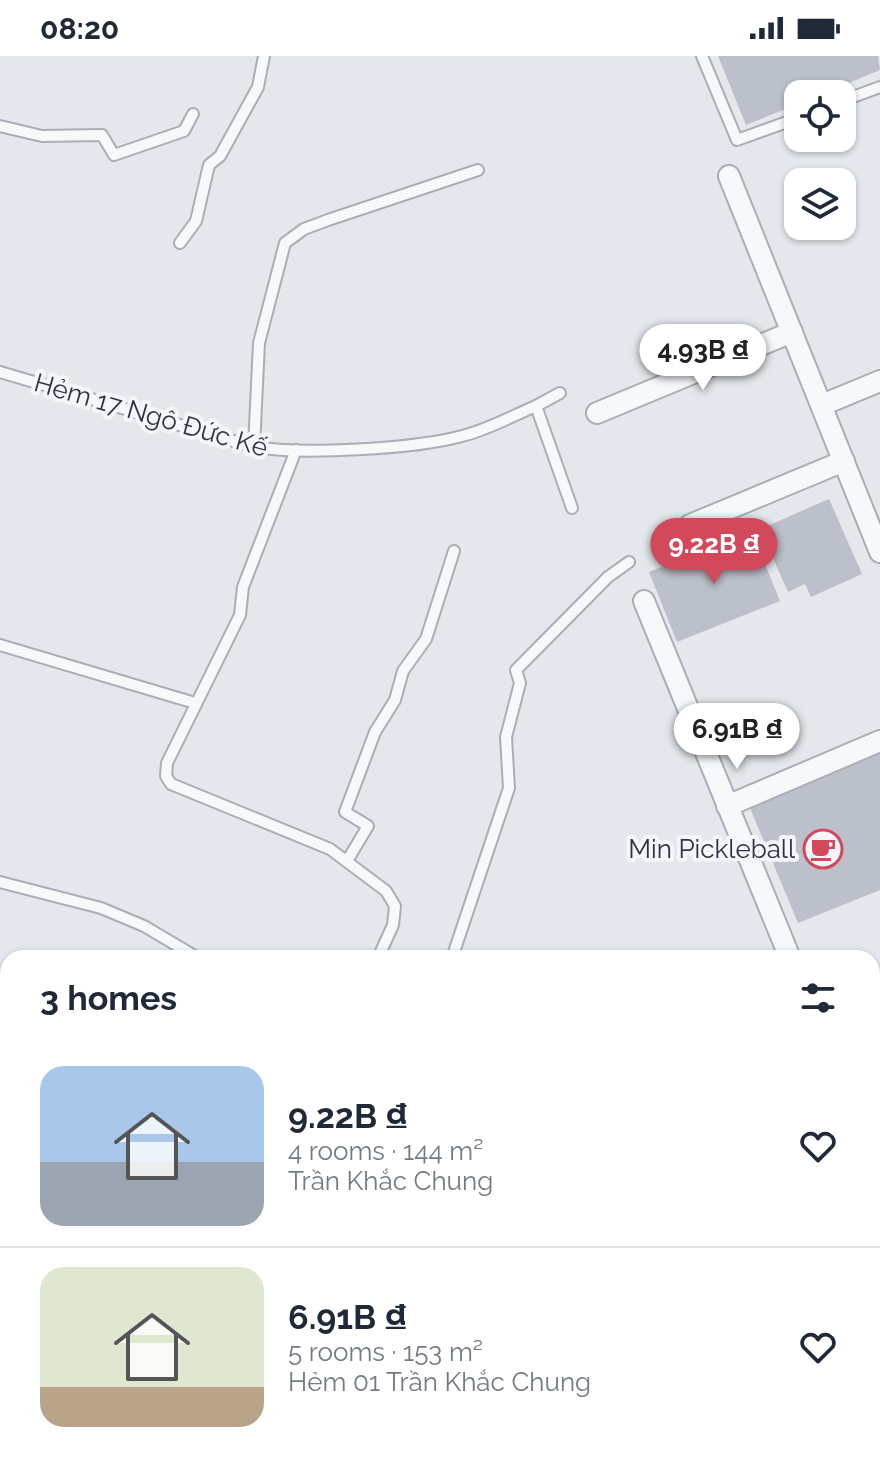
<!DOCTYPE html>
<meta charset="utf-8">
<style>
body{margin:0;font-family:Raleway,sans-serif;background:#f6f6f7;color:#1f2937;height:100vh;display:flex;flex-direction:column;font-size:30px;white-space:nowrap}
*{box-sizing:border-box;margin:0}
p{font-size:26px;color:#747a83}
.icon{flex:none;width:44px;height:44px;fill:none;stroke:currentColor;stroke-width:2;stroke-linecap:round;stroke-linejoin:round}
.map{position:relative;flex:1;overflow:hidden}
.sheet{position:absolute;left:0px;top:894px;width:880px;height:512px;display:flex;flex-direction:column;background:#fff;border-radius:24px 24px 0 0;box-shadow:0 2px 6px #0004}
.sheet>*{flex:none}
.tools{position:absolute;left:784px;top:24px;display:grid;gap:16px}
.tools a{display:grid;place-items:center;width:72px;height:72px;border-radius:16px;background:#fff;box-shadow:0 2px 6px #0004;font-size:40px}
.price{position:absolute;translate:-50% -68px;padding:0 18px;border-radius:28px;background:#fff;color:#222;font-size:26px;line-height:52px;filter:drop-shadow(0 2px 4px #0008)}
.price::after{content:'';position:absolute;left:50%;top:48px;width:24px;height:18px;margin-left:-12px;background:inherit;clip-path:polygon(0 0,100% 0,50% 100%)}
.price.active{background:#d1495b;color:#fff}
ul{padding:0;list-style:none}
li{display:flex;align-items:center;gap:24px;height:200px;padding:0 40px}
li+li{border-top:2px solid #e0e1e3}
li span{display:grid;place-items:center;flex:none;width:224px;height:160px;border-radius:24px;color:#555}
li>.icon{margin-inline-start:auto}
span .icon{width:96px;height:96px;fill:#fffc;stroke-width:1}
li b{font-size:34px}
h2{display:flex;justify-content:space-between;align-items:center;height:96px;padding:0 40px;font-size:34px}
.status{display:flex;justify-content:space-between;align-items:center;height:56px;padding:0 40px;background:#fff;direction:ltr}
.status svg{height:22px;fill:currentColor}
.map>svg:first-child{display:block}
.building{fill:#bbc0ca}
.lines{fill:none;stroke-linecap:round;stroke-linejoin:round}
.lane-casing{stroke:#a9aeb7;stroke-width:14}
.street-casing{stroke:#a9aeb7;stroke-width:24}
.secondary-casing{stroke:#a9aeb7;stroke-width:34}
.lane{stroke:#f7f8fa;stroke-width:10}
.street{stroke:#f7f8fa;stroke-width:20}
.secondary{stroke:#fff;stroke-width:30}
.labels{text-anchor:middle;dominant-baseline:central;stroke-width:8;stroke-linejoin:round;paint-order:stroke}
.street-label{font-size:26px;fill:#2b3445;stroke:#f4f6f9}
.poi-label{font-size:26px;fill:#2b3445;stroke:#f4f6f9;text-anchor:end}
</style>
<div class="status"><b>08:20</b><svg viewBox="0 0 49 12"><path d="M0 12V9h3v3zM5 12V6h3v6zM10 12V3h3v9zM15 12V0h3v12zM26 1h20v11H26zM47 4h2v5h-2z"/></svg></div>
<div class="map">
<svg width="880" height="1406" viewBox="0 0 880 1406">
<rect width="100%" height="100%" fill="#e4e7ec"/>
<!-- building -->
<g class="building">
<polygon points="718,0 878,0 880,14 822,38 798,38 798,48 746,69"/>
<polygon points="829,443 862,518 811,541 805,528 788,536 760,473"/>
<polygon points="751,474 780,545 677,586 649,516"/>
<polygon points="880,696 880,834 798,867 750,752"/>
</g>
<g class="lines">
<!-- lane casing -->
<g class="lane-casing">
<g id="lane">
<polyline points="702,0 737,84 798,62"/>
<polyline points="842,45 880,31"/>
<polyline points="0,70 42,80 102,79 114,99 184,75 193,58"/>
<polyline points="180,187 196,165 209,109 220,100 258,31 264,0"/>
<path d="M0,316L254,391C301,399 415,393 462,380C487,374 512,360 536,350"/>
<polyline points="560,337 536,350 572,452"/>
<polyline points="254,391 259,287 285,187 304,173 328,164 478,114"/>
<polyline points="296,394 243,531 240,559 167,707 166,720 171,728 330,793 386,835 395,850 393,869 378,902"/>
<polyline points="0,589 195,647"/>
<polyline points="347,805 368,770 345,756 375,676 395,644 403,615 426,583 454,495"/>
<polyline points="0,826 101,852 144,870 198,902"/>
<polyline points="452,902 509,732 506,681 520,627 516,614 608,521 629,506"/>
<polyline points="30,1406 33,1398"/>
<polyline points="237,1406 240,1398"/>
</g>
</g>
<!-- street casing -->
<g class="street-casing">
<g id="street">
<polyline points="729,120 880,496"/>
<polyline points="822,349 880,325"/>
<polyline points="597,357 792,276"/>
<polyline points="690,469 844,405"/>
<polyline points="644,545 790,902"/>
<polyline points="727,750 880,685"/>
<polyline points="0,1291 8,1286"/>
</g>
</g>
<!-- secondary casing -->
<g class="secondary-casing">
<g id="secondary">
<polyline points="872,1311 880,1300"/>
<polyline points="807,1406 812,1398"/>
</g>
</g>
<!-- lane -->
<use href="#lane" class="lane"/>
<!-- street -->
<use href="#street" class="street"/>
<!-- secondary -->
<use href="#secondary" class="secondary"/>
</g>
<!-- icons -->
<defs>
<g id="cafe-ring" transform="scale(2)"><circle r="9.5" fill="#f4f6f9" stroke="#d1495b" stroke-width="1.5"/><path d="M-5.5-4.5H6V0H3Q3 3.5 0 3.5H-2.5Q-5.5 3.5-5.5 0ZM3-3.2v2h1.7v-2ZM-6 4.5H4V6H-6Z" fill="#d1495b"/></g>
</defs>
<g fill-rule="evenodd">
<use href="#cafe-ring" x="823" y="793"/>
</g>
<g class="labels">
<!-- street labels -->
<g class="street-label">
<text transform="translate(151 359) rotate(16)">Hẻm 17 Ngô Đức Kế</text>
</g>
<!-- poi labels -->
<g class="poi-label">
<text x="795" y="793">Min Pickleball</text>
</g>
</g>
</svg>
<div class="tools">
<a><svg class="icon" aria-label="locate" viewBox="0 0 24 24"><circle cx="12" cy="12" r="6"/><path d="M12 2v4M12 18v4M2 12h4M18 12h4"/></svg></a>
<a><svg class="icon" aria-label="layers" viewBox="0 0 24 24"><path d="M12 4l9 5-9 5-9-5zM3 14l9 5 9-5"/></svg></a>
</div>
<b class="price" style="left:703px;top:336px">4.93B ₫</b>
<b class="price active" style="left:714px;top:530px">9.22B ₫</b>
<b class="price" style="left:737px;top:715px">6.91B ₫</b>
<section class="sheet">
<h2>3 homes<svg class="icon" aria-label="filters" viewBox="0 0 24 24"><path d="M4 7h16M4 17h16"/><circle cx="9" cy="7" r="2"/><circle cx="15" cy="17" r="2"/></svg></h2>
<ul>
<li><span style="background:linear-gradient(#a9c7e8 60%,#9aa5b1 0)"><svg class="icon" aria-label="home" viewBox="0 0 24 24"><path d="M3 11l9-7 9 7M6 9v11h12V9"/></svg></span><div><b>9.22B ₫</b><p>4 rooms · 144 m²</p><p>Trần Khắc Chung</p></div><svg class="icon" aria-label="heart" viewBox="0 0 24 24"><path d="M12 20l-8-8c-3-5 5-10 8-4 3-6 11-1 8 4z"/></svg></li>
<li><span style="background:linear-gradient(#dfe7d0 75%,#b9a48a 0)"><svg class="icon" aria-label="home" viewBox="0 0 24 24"><path d="M3 11l9-7 9 7M6 9v11h12V9"/></svg></span><div><b>6.91B ₫</b><p>5 rooms · 153 m²</p><p>Hẻm 01 Trần Khắc Chung</p></div><svg class="icon" aria-label="heart" viewBox="0 0 24 24"><path d="M12 20l-8-8c-3-5 5-10 8-4 3-6 11-1 8 4z"/></svg></li>
</ul>
</section>
</div>
